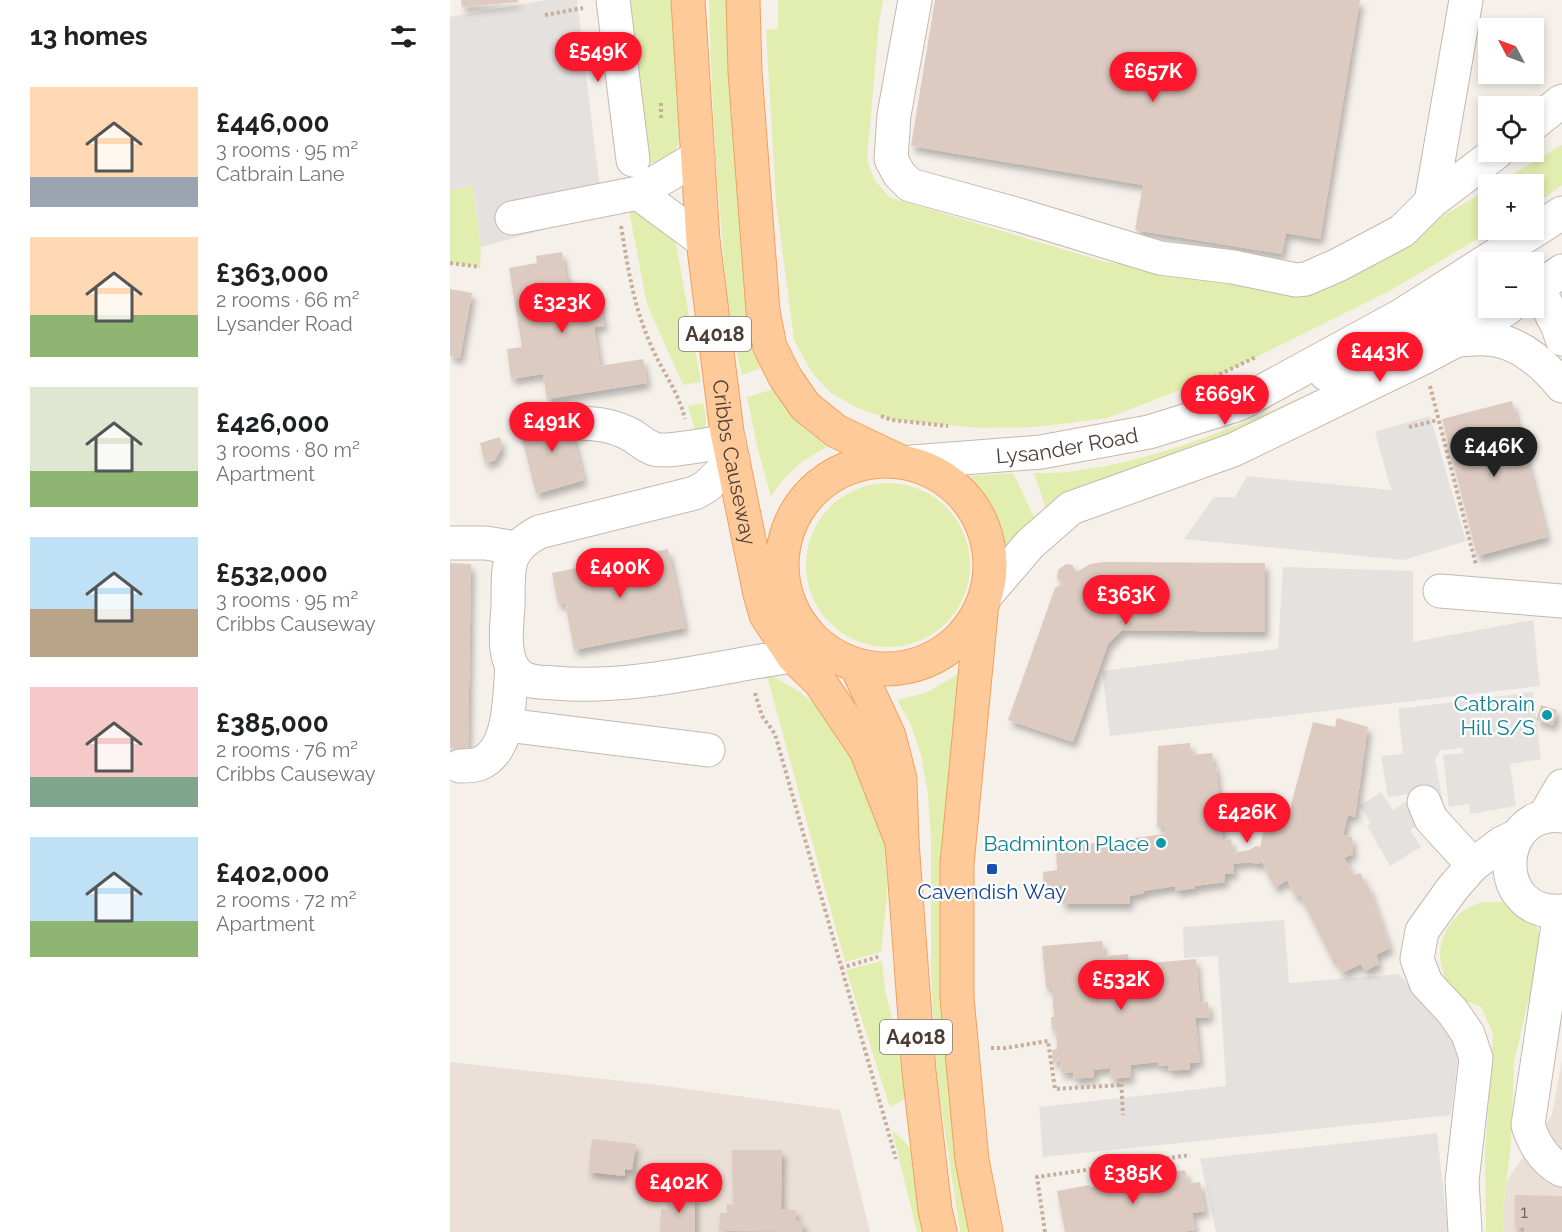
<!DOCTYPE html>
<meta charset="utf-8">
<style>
body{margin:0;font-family:Raleway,sans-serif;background:#f6f6f6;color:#202124;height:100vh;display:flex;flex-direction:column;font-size:22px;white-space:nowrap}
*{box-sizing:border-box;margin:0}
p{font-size:20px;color:#757577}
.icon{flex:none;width:33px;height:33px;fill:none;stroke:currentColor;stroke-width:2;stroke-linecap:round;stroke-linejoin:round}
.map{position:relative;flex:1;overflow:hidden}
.side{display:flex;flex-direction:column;background:#fff;width:450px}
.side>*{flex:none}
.needle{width:39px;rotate:311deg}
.buttons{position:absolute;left:1028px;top:18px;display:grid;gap:12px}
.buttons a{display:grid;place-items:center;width:66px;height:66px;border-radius:0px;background:#fff;box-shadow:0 3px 9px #0003;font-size:30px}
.price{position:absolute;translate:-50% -51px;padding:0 14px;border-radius:21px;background:#ff182d;color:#fff;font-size:20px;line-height:39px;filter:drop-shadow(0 2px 3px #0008)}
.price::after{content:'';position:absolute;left:50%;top:36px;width:18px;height:14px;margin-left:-9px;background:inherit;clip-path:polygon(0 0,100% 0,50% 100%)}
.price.current{background:#222;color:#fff}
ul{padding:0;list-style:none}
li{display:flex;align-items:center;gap:18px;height:150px;padding:0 30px}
li span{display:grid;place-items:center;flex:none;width:168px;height:120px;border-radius:0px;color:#555}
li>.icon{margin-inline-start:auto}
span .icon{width:72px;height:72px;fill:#fffc;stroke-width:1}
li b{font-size:26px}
h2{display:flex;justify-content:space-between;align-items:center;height:72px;padding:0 30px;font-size:26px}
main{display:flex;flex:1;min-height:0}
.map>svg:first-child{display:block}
.residential{fill:#ebe0d7}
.green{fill:#e1eeaf}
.parking{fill:#e5e1df}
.building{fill:#ddcbc1;filter:url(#shadow)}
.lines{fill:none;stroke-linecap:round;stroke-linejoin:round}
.minor-casing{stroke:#c6b8ae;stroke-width:35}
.major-casing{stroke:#f1a15d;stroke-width:35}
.path{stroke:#c7ad9b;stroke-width:4;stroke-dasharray:3 3;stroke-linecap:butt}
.minor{stroke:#fff;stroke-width:33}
.major{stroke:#ffca9a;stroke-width:33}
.culture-dot{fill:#0f9aa8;stroke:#fff;stroke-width:2}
.transit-dot{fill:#1a4fb4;stroke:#fff;stroke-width:2}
.labels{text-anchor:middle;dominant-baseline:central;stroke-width:4.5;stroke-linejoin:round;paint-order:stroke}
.number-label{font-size:18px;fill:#70615a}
.shield{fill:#fff;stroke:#827873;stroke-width:1.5}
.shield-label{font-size:20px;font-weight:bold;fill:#4c3e37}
.street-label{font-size:21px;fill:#4c3e37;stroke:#fff}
.culture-label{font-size:21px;fill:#0d838f;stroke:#fff;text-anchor:end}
.transit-label{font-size:21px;fill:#164399;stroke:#fff}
</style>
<main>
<section class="side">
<h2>13 homes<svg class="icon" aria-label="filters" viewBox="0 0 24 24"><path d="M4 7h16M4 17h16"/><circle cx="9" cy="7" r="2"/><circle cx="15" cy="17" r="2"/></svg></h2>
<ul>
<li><span style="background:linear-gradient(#ffd9b3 75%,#9aa5b1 0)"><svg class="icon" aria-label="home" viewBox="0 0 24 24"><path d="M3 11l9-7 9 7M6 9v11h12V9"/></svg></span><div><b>£446,000</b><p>3 rooms · 95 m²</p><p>Catbrain Lane</p></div></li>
<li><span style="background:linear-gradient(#ffd9b3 65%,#8fb573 0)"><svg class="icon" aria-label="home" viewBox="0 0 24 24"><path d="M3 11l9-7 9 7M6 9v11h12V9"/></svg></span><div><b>£363,000</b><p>2 rooms · 66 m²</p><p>Lysander Road</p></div></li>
<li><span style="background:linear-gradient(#dfe7d0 70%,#8fb573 0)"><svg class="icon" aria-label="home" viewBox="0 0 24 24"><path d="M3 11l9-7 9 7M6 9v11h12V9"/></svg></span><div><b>£426,000</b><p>3 rooms · 80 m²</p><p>Apartment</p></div></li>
<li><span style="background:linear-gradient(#bfe0f5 60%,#b9a48a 0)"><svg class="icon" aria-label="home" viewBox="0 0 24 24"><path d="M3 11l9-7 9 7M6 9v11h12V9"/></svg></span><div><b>£532,000</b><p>3 rooms · 95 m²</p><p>Cribbs Causeway</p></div></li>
<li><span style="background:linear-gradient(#f6c9c9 75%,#7fa58c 0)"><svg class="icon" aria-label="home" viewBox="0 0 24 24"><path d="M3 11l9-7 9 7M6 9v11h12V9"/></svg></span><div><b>£385,000</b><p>2 rooms · 76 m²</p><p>Cribbs Causeway</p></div></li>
<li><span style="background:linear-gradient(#bfe0f5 70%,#8fb573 0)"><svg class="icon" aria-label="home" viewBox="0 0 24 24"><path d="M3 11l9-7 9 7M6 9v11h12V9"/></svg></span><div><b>£402,000</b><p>2 rooms · 72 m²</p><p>Apartment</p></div></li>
</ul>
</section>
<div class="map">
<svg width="1112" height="1232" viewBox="0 0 1112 1232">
<defs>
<filter id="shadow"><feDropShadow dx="3.5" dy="6" stdDeviation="3" flood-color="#0004"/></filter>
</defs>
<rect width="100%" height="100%" fill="#f6f0ea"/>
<!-- residential -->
<g class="residential">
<polygon points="1112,1060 1112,1232 1054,1232 1053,1209 1057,1180 1102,1115"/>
<polygon points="0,1062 208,1085 390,1110 420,1232 0,1232"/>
</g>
<!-- green -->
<g class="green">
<polygon points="175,0 227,0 230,139 223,158 210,167 197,160"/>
<path d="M259,0H280L314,367L292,375C278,321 274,266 270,211C264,141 261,71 259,0Z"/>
<polygon points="328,0 433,0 429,22 417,160 424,179 439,197 652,261 863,294 1038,189 1038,230 1043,230 941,290 770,375 657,418 587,427 531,428 442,420 405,407 380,392 362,373 344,340 326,202 316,30 328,29"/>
<polygon points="1112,145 1112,185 1083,206 1083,184 1046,184"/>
<polygon points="23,186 31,247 30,267 0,263 0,190"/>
<polygon points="194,210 221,230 226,244 251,382 233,385 197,304 179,211"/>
<path d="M932,360L828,418L597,512L584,473C597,473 612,473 625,471C734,457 833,405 932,360Z"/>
<path d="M324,389L354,428L377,447C353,459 334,474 321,497L308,450L297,397Z"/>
<path d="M253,403C257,419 259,428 248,441L238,406Z"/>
<polygon points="563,473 586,521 558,549 543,513 521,476"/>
<circle cx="438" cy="565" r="82"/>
<polygon points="316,672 350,692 377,715 423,790 436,850 437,897 431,952 395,962"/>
<polygon points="511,672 494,816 492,932 523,1232 510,1232 487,1079 481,976 481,839 478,795 471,755 460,723 447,700 478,692"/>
<path d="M1052,902L1077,914L1085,923L1090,935L1083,989L1078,1002L1064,1062L1061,1144L1053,1209L1054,1232H1036L1035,1155L1043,1033L1031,1007C1024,1004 1015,1001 1010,997C976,969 988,916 1029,903C1036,901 1045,902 1052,902Z"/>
<polygon points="432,961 435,990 459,1089 453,1100 440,1107 396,970"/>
<polygon points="442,1130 464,1151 476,1232 467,1232"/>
</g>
<!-- parking -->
<g class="parking">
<polygon points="97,0 127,0 153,213 31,247 23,186 0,190 0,17"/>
<polygon points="980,416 1016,541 954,560 734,539 764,497 785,497 797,476 941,490 925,432"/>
<polygon points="833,567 963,571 963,642 1083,620 1090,686 660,736 652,671 828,649"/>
<polygon points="1083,692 1091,759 1060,764 1066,806 1020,814 1019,804 999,807 993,755 1013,753 1013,748 991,750 985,759 994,809 960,830 971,847 940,866 917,826 921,823 909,806 931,792 943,810 957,801 959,794 938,797 931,756 953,754 948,709"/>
<polygon points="834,920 839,983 948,974 997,1022 1010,1042 1001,1115 593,1157 589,1107 776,1086 768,956 734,958 733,927"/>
<polygon points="987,1133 998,1232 766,1232 750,1159"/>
</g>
<!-- building -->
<g class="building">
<polygon points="11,0 68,0 68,2 12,7"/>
<polygon points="485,0 910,0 870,239 836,233 832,254 685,230 693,185 461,146"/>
<polygon points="112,252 116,278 121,278 123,292 130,297 146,295 147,302 150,301 154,326 144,327 150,366 193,359 197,383 97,399 93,374 61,379 57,349 72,347 59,268 87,263 86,256"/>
<polygon points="0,289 22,293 10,358 0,356"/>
<polygon points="1062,401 1097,537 1027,556 992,419"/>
<polygon points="117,412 134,480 86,494 69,426"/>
<polygon points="50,437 52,447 45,460 35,463 30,443"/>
<polygon points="218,549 235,628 124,650 115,603 108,604 102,573"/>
<polygon points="654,562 815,563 815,632 672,630 658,644 623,742 558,720 605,588 612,584 607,578 608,570 616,564 622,565 627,572 640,564"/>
<polygon points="0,563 21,564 18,749 0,748"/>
<polygon points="1091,705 1107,710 1103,725 1086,720"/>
<polygon points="887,718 918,727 905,817 898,815 893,835 902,837 903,854 894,858 904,875 911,873 916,886 918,885 940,948 926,955 929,964 915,971 911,964 892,973 886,961 883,961 850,895 846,897 837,880 825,888 812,862 808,864 799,862 783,864 784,874 775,874 775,882 745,886 745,888 726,891 725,886 694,891 694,893 680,896 680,904 612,904 611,885 594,887 593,872 607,870 606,848 715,834 714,827 707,827 708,746 740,743 741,755 762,753 764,767 766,766 773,840 781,839 783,853 799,850 806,846 810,847 816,821 831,825 836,808 840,809 863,722 885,727"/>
<polygon points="652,941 654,956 678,954 679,965 746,959 750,1003 758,1002 760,1017 745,1018 750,1062 740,1063 740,1069 719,1071 718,1066 708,1066 708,1062 680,1065 681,1077 661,1079 660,1068 644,1070 644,1077 624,1079 623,1072 611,1073 610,1062 603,1062 602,1050 607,1049 606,1030 602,1030 601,1017 604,1017 602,988 596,988 592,946"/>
<polygon points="142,1139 186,1144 182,1170 175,1169 175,1176 138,1172"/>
<polygon points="282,1150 332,1150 331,1209 346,1210 346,1220 353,1224 353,1232 269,1231 270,1213 277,1213 277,1204 283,1205"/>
<polygon points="735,1170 738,1184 750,1182 755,1211 742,1213 745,1230 733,1232 615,1232 607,1191 639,1185 640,1187 672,1181 671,1178 704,1172 704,1175"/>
<polygon points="217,1194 245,1195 245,1232 210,1232 211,1209 217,1209"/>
<polygon points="1065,1195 1112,1196 1112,1232 1074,1232 1074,1227 1065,1228"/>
</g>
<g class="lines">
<!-- minor casing -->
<g class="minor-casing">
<g id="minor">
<polyline points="163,0 183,160"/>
<polyline points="465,0 444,115 441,159 449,174 460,185 569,215 710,258 783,267 846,280 856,279 888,265 952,231 981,202 1016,0"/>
<polyline points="1083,124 1112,101"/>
<polyline points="188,193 253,241"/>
<polyline points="981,202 1047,152"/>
<polyline points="62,218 188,193 248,157"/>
<polyline points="1083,284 1088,288 1108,327 1112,339"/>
<polyline points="1083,291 1112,271"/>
<path d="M1007,340C1017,340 1027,338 1036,339C1067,340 1093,363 1112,386"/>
<polyline points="876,374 931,356 1038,291"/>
<path d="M124,423C146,423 164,425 183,436C190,441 196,446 204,449C217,453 263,443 279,441"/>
<path d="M283,460L257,486L245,493L89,532C53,551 59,570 58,606C57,627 51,659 69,675C78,683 92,682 104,683C185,690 264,667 343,656"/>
<path id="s1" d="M462,462L591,452L699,432L789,404L952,315L1112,213"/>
<polyline points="0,543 36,543 66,548"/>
<polyline points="990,591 1112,601"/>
<polyline points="538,593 580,544 621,508 783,450 973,358 1007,340 1058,308"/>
<polyline points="57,725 258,750"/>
<path d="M10,766C16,766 23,766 29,764C62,750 59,696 62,667"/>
<polyline points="974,802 981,819 1023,865"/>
<path d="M1112,816C1045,808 1040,917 1112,911"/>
<polyline points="1094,817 1112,786"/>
<path d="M1110,912L1078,1125C1084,1144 1094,1161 1112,1170"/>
<polyline points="1015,1232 1012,1181 1026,1058 1018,1034 1003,1012 976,983 967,959 972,931 1002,889 1023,865 1052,843 1067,836"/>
</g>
</g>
<!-- major casing -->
<g class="major-casing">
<g id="major">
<path id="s2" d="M238,0L253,241L277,432L310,594L316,615L343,656L370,682L416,750L452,842"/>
<polyline points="293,0 295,72 313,311 320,347 335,377 355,406 386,431 447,460"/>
<circle cx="436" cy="565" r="104"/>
<polyline points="531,613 507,864 507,998 522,1160 536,1232"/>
<polyline points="406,665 439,736 450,779 452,842 469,1072 485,1210 490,1232"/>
</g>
</g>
<!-- path -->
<g class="path">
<polyline points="95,15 133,8"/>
<polyline points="211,103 211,119"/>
<path d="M171,226C178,268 183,304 200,343C211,370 228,390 235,419"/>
<polyline points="0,263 30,267"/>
<polyline points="764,377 806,357"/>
<polyline points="980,386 1026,565"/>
<polyline points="431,416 442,420 498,426"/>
<polyline points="959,427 988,420"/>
<polyline points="305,693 312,716 325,734 446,1159"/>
<polyline points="391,968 431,956"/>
<polyline points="541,1048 555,1048 598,1041 605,1089 671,1085"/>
<polyline points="671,1078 673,1115"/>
<polyline points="595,1232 587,1177 740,1155"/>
</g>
<!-- minor -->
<use href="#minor" class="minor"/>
<!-- major -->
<use href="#major" class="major"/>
</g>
<!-- markers -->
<g class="culture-dot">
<circle cx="1097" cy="715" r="6"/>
<circle cx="711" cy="843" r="6"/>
</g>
<rect class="transit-dot" x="536" y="863" width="12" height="12" rx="3"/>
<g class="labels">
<!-- number labels -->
<g class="number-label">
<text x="1074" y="1211">1</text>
</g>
<!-- shield labels -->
<g class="shield">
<rect x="229" y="317" width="72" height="34" rx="4.5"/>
<rect x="430" y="1020" width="72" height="34" rx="4.5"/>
</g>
<g class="shield-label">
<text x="265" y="334">A4018</text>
<text x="466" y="1037">A4018</text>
</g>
<!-- street labels -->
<g class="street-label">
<text stroke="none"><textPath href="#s1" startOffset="156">Lysander Road</textPath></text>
<text stroke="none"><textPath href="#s2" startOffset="465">Cribbs Causeway</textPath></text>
</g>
<!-- culture labels -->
<g class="culture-label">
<text x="1085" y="703">Catbrain<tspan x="1085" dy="24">Hill S/S</tspan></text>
<text x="699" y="843">Badminton Place</text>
</g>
<!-- transit labels -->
<g class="transit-label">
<text x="542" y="891">Cavendish Way</text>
</g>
</g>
</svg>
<div class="buttons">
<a><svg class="needle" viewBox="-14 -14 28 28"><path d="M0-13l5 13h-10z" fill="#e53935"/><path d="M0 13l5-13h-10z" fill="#757577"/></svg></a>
<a><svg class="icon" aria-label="locate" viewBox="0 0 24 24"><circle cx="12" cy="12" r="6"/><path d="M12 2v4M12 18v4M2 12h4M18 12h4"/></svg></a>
<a>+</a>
<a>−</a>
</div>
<b class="price" style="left:148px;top:83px">£549K</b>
<b class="price" style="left:703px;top:103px">£657K</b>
<b class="price" style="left:112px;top:334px">£323K</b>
<b class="price" style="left:930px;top:383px">£443K</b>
<b class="price" style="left:775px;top:426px">£669K</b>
<b class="price" style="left:102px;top:453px">£491K</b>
<b class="price current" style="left:1044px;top:478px">£446K</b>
<b class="price" style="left:170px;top:599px">£400K</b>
<b class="price" style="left:676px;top:626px">£363K</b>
<b class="price" style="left:797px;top:844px">£426K</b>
<b class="price" style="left:671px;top:1011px">£532K</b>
<b class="price" style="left:683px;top:1205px">£385K</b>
<b class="price" style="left:229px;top:1214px">£402K</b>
</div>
</main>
